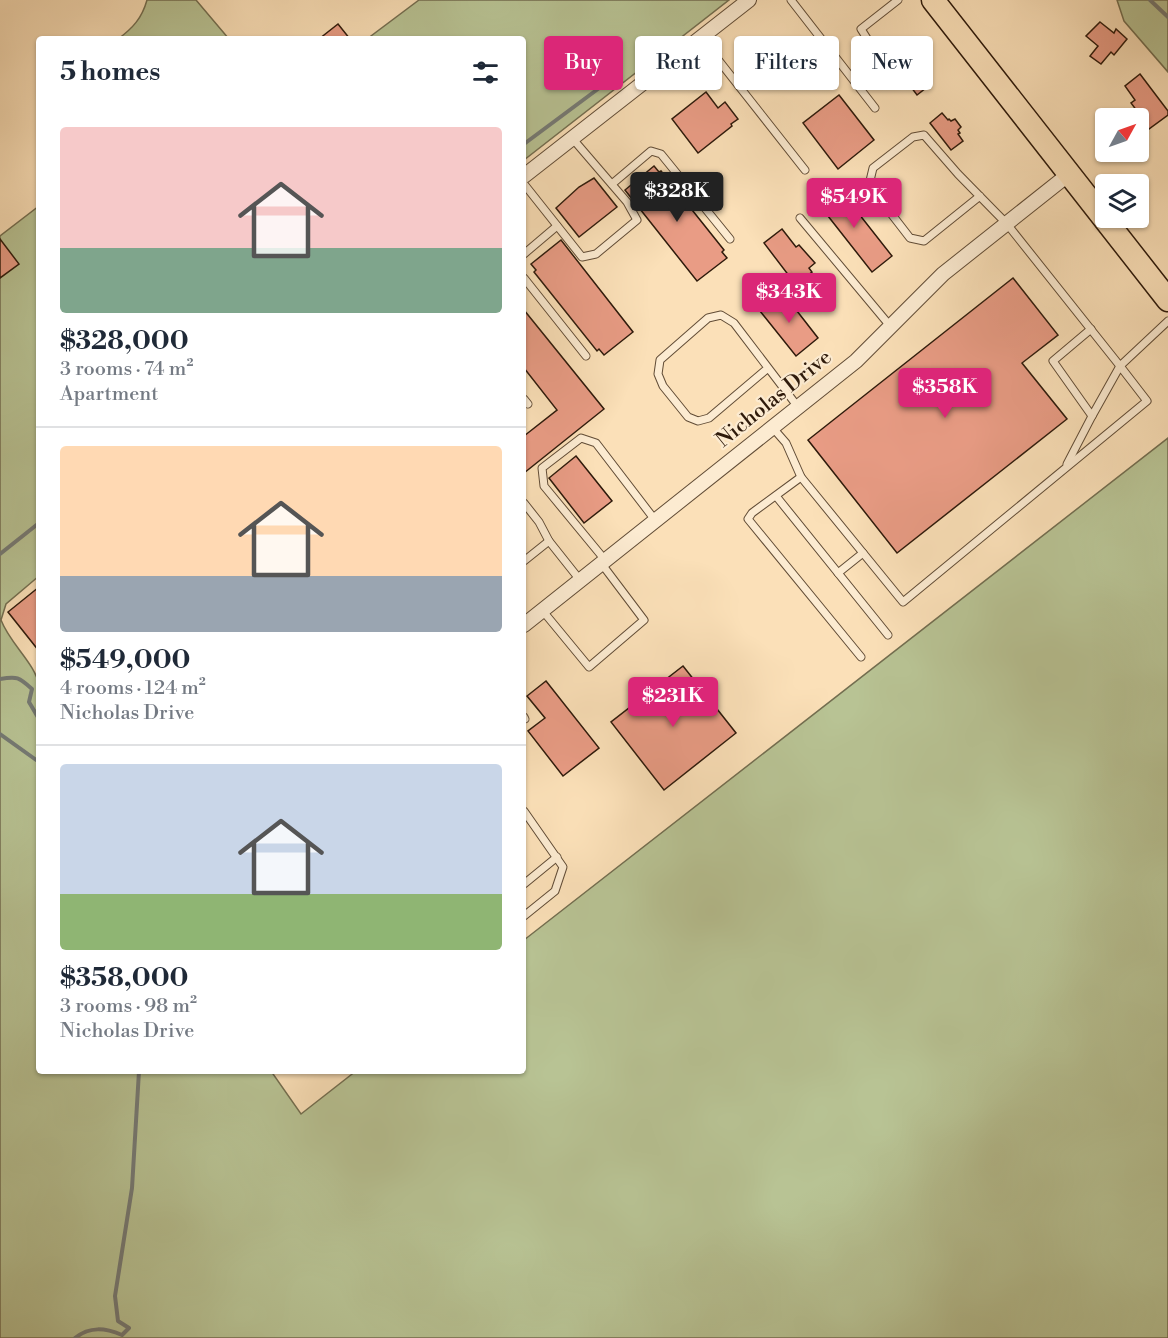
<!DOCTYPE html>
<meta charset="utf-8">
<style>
body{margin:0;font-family:"Libre Bodoni",serif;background:#f2f2f3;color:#1f2937;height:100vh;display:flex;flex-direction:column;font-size:22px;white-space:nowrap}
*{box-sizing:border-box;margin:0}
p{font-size:20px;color:#747a83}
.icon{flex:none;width:33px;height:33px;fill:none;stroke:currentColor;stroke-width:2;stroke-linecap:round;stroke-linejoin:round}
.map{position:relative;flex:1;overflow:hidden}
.sheet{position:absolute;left:36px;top:36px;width:490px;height:1038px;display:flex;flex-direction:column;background:#fff;border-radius:6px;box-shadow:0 2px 4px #0004}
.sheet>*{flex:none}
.top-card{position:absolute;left:544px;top:36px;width:532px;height:54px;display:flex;gap:12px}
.needle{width:39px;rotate:50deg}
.tools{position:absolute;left:1095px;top:108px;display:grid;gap:12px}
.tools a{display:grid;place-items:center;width:54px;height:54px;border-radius:6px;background:#fff;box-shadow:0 2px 4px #0004;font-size:30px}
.price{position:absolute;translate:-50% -51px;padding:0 14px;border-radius:6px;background:#db2777;color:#fff;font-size:20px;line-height:39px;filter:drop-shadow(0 2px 3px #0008)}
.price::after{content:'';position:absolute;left:50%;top:36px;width:18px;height:14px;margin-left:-9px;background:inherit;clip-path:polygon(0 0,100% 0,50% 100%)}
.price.selected{background:#222;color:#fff}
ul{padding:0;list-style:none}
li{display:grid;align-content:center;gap:12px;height:318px;padding:0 24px}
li+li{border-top:2px solid #e0e1e3}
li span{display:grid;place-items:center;height:186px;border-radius:6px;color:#555}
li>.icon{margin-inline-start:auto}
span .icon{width:108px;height:108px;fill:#fffc;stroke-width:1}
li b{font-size:26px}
h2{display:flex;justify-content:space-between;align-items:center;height:72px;padding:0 24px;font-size:26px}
.tag{padding:0 21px;border-radius:6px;background:#fff;box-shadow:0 2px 4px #0004;font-size:21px;line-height:54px}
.tag.selected{background:#db2777;color:#fff}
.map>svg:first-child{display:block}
.green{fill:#b8c394;stroke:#736e50;stroke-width:1.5}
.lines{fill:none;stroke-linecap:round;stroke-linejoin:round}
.stream{stroke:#757a75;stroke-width:4}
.building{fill:#e99c85;stroke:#2e1a0b;stroke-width:1.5}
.lane-casing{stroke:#614c36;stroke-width:9}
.street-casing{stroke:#614c36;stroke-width:16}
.primary-casing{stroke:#2e1a0b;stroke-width:25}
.lane{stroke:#fcebd1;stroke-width:7}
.street{stroke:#fcebd1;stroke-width:14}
.primary{stroke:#fbe0b8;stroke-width:22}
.labels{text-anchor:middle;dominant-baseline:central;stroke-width:4.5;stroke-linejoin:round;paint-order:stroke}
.street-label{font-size:21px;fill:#2e1a0b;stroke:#fcebd1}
</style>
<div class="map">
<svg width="1168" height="1338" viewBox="0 0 1168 1338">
<rect width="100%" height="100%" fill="#fbe0b8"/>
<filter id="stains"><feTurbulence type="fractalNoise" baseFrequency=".00333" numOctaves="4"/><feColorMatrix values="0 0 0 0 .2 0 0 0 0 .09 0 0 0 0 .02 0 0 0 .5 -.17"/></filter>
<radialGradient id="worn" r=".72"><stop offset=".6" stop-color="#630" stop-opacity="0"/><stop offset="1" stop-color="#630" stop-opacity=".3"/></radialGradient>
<!-- green -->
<g class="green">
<path d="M147,0H196L229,39H118C133,28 142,18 147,0Z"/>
<polygon points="419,0 729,0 524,160 524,39 367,39"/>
<polygon points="1117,0 1168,0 1168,72 1124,21"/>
<path d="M39,206V576L6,604L1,620C10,644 36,664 39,686V1071H271L301,1114L356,1071H524V940L1168,438V1338H0V236Z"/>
</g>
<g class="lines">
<!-- stream -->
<g class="stream">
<polyline points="1150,0 1168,17"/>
<polyline points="524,144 610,80"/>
<polyline points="0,554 39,523"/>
<path d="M0,679C17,676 19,677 32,689L29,702L39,719"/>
<polyline points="0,734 39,762"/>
<path d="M75,1338C90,1326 105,1328 122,1335L129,1328L118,1321L115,1296L132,1188L139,1071"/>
</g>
</g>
<!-- building -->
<g class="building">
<polygon points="1100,22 1114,33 1116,29 1127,39 1114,55 1111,52 1101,64 1090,56 1098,46 1086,36"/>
<polygon points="338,24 350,39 319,39"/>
<polygon points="898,40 931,84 917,95 908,83 910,82 894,61 880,73 871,62"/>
<polygon points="1140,74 1168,111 1168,115 1138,137 1138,117 1140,115 1131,103 1135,100 1125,86"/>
<polygon points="706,92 718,108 725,102 738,119 731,124 732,126 698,153 672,119"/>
<polygon points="839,95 874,140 838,169 803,123"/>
<polygon points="942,113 948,120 949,119 951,121 955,119 961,127 958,130 960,133 958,134 963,141 951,150 930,123"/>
<polygon points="654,166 659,172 661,171 724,250 722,252 727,258 697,281 625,190"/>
<polygon points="594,178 617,207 579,237 556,208 579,187"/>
<polygon points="837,186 892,256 872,272 817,202"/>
<polygon points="782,229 796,247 799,245 815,263 809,268 812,272 796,285 764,243"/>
<polygon points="0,239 19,264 0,278"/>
<polygon points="561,240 633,332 604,355 599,349 597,351 534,272 536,270 531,264"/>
<polygon points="1013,278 1058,335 1022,363 1067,419 897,553 808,440"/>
<polygon points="783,293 818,338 796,356 760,311"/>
<polygon points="524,310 604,409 524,473 524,436 557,410 524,368"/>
<polygon points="576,456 612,501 584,523 549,478"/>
<polygon points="39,587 39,651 8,612"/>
<polygon points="683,666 736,733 664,790 611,722"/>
<polygon points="546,681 599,748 563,776 528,731 545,718 527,696"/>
</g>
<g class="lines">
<!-- lane casing -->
<g class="lane-casing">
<g id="lane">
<polyline points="791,0 875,108"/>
<polyline points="701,38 805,170"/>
<polyline points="873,48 861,29 898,0"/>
<polyline points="524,184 582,257 596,254 637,220 627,202 572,138"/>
<polyline points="612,184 651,151 661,154 730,239"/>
<polyline points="980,196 924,241 910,238 869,185 873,168 913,137 924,135 958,174 1007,224 1120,366 1168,321"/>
<polyline points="800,218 891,327"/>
<polyline points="524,254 557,226"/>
<polyline points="524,278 586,356"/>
<polyline points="768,368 709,418 698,421 688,417 663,386 658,374 660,360 708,318 721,315 734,323 798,407"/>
<polyline points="524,399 528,404"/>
<polyline points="772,427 786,443 801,477 903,602 1147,401 1120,366 1092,416 1053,361 1091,329"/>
<polyline points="1067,464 1092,416"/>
<polyline points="801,477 752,513 748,519 861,657"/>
<polyline points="776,496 888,635"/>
<polyline points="524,503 539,522 549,541"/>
<polyline points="605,560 544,486 542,468 581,438 596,443 655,520"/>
<polyline points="524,561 549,541 580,580"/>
<polyline points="838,573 863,553"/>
<polyline points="542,610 589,667 644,620 601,563"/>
<polyline points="524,717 525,719"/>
<polyline points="524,811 563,867 555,891 524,916"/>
<polyline points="524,884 557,857"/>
</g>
</g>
<!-- street casing -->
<g class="street-casing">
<g id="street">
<polyline points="524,176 749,0"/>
<polyline points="524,625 856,361 943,274 1069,174"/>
</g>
</g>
<!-- primary casing -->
<g class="primary-casing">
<polyline id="primary" points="933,0 1168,300"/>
</g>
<!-- lane -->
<use href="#lane" class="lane"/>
<!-- street -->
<use href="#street" class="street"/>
<!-- primary -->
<use href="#primary" class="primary"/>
</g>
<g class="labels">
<!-- street labels -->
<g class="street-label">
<text transform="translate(774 399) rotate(-39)">Nicholas Drive</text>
</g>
</g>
<rect width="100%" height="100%" filter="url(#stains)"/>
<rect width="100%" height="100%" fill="url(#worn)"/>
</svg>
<div class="tools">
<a><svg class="needle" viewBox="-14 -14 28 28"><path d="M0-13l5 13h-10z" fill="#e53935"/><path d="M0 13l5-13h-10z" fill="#747a83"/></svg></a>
<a><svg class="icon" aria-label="layers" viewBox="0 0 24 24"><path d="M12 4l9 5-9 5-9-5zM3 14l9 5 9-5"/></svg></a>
</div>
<b class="price selected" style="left:677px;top:223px">$328K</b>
<b class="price" style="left:854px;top:229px">$549K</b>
<b class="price" style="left:789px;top:324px">$343K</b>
<b class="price" style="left:945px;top:419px">$358K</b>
<b class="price" style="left:673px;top:728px">$231K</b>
<div class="top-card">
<a class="tag selected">Buy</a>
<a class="tag">Rent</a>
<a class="tag">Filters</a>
<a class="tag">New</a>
</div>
<section class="sheet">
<h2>5 homes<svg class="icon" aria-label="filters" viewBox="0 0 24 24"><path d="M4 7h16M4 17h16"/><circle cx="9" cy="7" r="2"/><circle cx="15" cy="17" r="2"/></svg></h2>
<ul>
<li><span style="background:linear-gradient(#f6c9c9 65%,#7fa58c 0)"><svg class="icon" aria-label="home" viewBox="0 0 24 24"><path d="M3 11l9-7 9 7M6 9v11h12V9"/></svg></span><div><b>$328,000</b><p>3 rooms · 74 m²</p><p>Apartment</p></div></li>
<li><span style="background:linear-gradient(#ffd9b3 70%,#9aa5b1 0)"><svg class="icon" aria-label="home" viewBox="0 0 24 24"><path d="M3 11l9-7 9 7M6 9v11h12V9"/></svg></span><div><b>$549,000</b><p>4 rooms · 124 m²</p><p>Nicholas Drive</p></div></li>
<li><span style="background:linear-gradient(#c9d6e8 70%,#8fb573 0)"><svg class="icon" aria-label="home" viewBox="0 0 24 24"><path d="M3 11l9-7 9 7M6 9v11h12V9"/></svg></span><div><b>$358,000</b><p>3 rooms · 98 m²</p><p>Nicholas Drive</p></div></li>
</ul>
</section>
</div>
